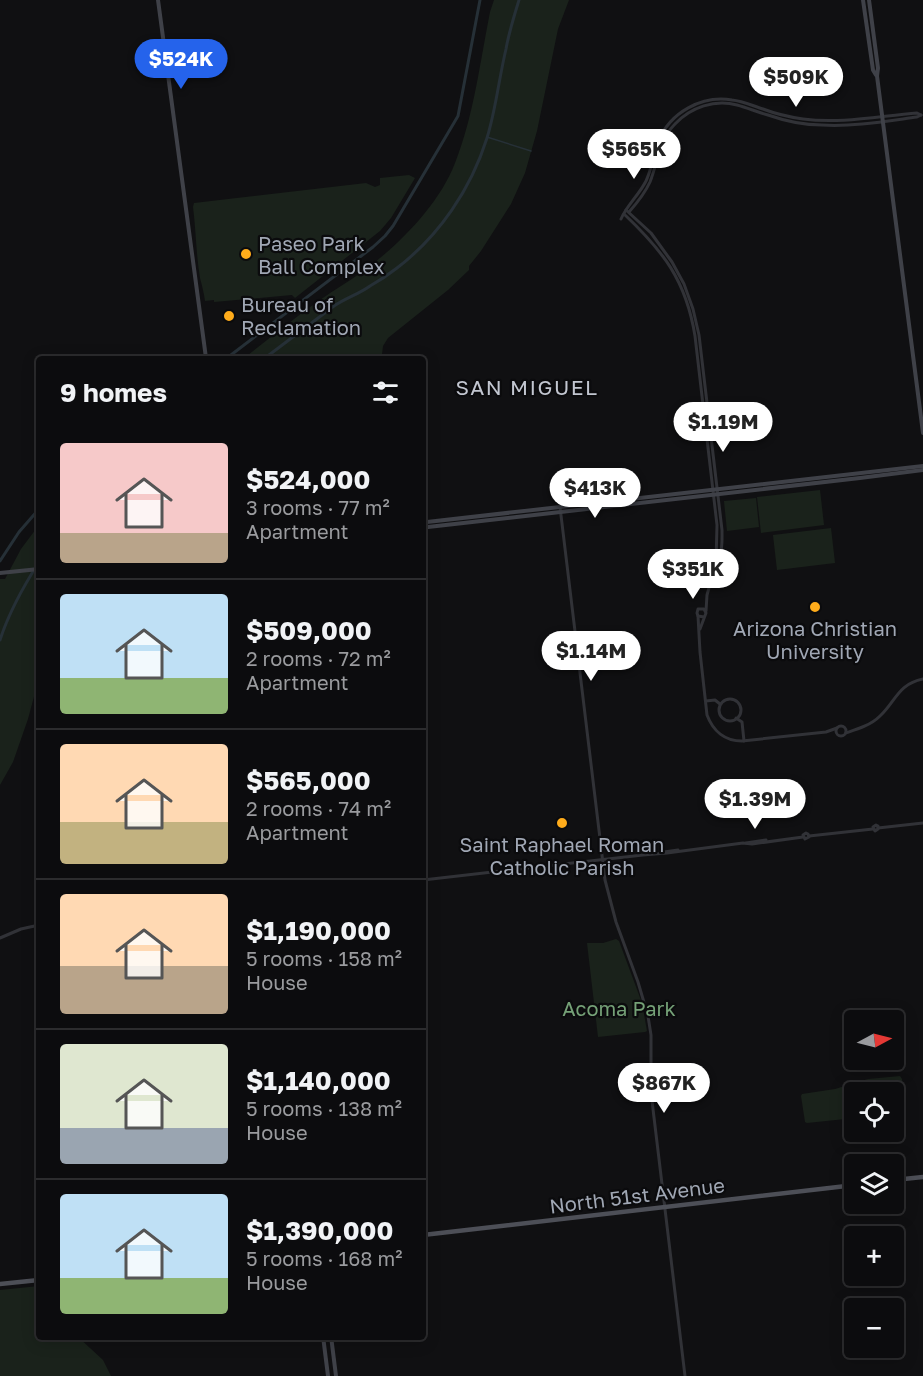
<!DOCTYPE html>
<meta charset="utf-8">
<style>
body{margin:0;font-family:"Golos Text",sans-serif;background:#1a1a1c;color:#f1f3f6;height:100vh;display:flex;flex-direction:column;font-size:22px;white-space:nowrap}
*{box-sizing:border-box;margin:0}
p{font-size:20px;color:#9a9b9e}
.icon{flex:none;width:33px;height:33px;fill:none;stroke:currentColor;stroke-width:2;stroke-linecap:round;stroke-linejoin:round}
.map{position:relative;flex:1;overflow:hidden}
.sheet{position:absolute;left:36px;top:356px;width:390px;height:984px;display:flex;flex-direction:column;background:#0c0c0e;border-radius:6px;box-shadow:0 3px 15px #0003,0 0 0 2px #2c2c2e}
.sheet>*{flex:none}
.needle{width:39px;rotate:83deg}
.controls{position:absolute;left:844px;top:1010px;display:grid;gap:12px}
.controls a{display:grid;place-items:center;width:60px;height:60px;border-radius:6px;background:#0c0c0e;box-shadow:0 3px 15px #0003,0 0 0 2px #2c2c2e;font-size:30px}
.price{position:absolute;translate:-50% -51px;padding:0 14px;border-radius:21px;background:#fff;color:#222;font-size:20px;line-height:39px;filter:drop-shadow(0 2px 3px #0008)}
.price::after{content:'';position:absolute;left:50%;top:36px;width:18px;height:14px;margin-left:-9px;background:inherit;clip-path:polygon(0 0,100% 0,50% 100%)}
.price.current{background:#2563eb;color:#fff}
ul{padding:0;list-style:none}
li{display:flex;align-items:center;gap:18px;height:150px;padding:0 24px}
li+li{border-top:2px solid #2c2c2e}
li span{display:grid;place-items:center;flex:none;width:168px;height:120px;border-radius:6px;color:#555}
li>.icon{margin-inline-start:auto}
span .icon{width:72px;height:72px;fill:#fffc;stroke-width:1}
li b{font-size:26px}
h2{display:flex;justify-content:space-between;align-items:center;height:72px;padding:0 24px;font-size:26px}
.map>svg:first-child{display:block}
.green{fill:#1a221b}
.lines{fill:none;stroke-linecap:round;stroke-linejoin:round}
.stream{stroke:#263037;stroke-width:1.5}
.canal{stroke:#263037;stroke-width:3}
.tertiary{stroke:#313237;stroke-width:3}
.secondary{stroke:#3f4148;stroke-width:4}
.primary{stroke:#4d4f57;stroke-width:4.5}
.poi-dot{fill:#ffac1b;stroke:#0b0b0d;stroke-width:2}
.labels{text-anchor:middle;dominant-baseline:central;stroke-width:4.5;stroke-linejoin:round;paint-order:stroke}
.poi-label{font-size:20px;fill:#a0a7b4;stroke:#0b0b0d;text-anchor:start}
.park-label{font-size:20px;fill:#75a177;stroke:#0b0b0d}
.street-label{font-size:20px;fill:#a0a7b4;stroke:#0b0b0d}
.neighbourhood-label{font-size:21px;letter-spacing:1.5px;fill:#c2c6d0;stroke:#0b0b0d}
</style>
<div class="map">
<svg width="923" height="1376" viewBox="0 0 923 1376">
<rect width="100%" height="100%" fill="#101012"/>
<!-- green -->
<g class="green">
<path d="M494,0H569L558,29L537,131L525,173L511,204L481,251L469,266V270L448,290L388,338L383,346L382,354L360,356L357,358H244C269,339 294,318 320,300C334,290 348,282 362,272C398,246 439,205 455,163C474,115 480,62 490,12Z"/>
<path d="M409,175L415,178L391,218L380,231L295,298L292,295L214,302V300L205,301C204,293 202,286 200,278C196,254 196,230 193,207L194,203L366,183L375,187L380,185V178Z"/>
<polygon points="820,490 824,525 761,533 757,497"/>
<polygon points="756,498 759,527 727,531 724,501"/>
<polygon points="39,525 39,678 28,719 13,762 0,785 0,579 5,579 21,549"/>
<polygon points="831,528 835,563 777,570 773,535"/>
<polygon points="616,939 619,941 642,1003 647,1031 645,1032 598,1037 587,943 603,943"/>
<polygon points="900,1076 902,1079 906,1110 904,1112 894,1113 894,1092 855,1092 855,1118 807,1123 805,1122 801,1096 802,1094 835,1089 868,1079"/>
<polygon points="39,1286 39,1336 78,1337 103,1360 111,1376 0,1376 0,1290"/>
</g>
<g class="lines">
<!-- stream -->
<g class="stream">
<polyline points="487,137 531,151"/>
<polyline points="267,357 268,358"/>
</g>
<!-- canal -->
<g class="canal">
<polyline points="227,358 373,247 385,236 393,226 458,116 480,0"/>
<path d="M265,358L334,306C346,298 359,294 370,286C379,281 388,275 397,268C439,236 471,189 487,138C496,109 499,78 506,49C509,32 514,16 519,0"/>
<polyline points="0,561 19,532 39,509"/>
<path d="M0,640C9,612 23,587 39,562"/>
</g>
<!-- tertiary -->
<g class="tertiary">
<path d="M626,210L651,233L672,262L684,284L693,309L699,335L722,530C722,540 723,554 716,562L707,595L706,611"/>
<path d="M629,212C637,203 645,193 650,182C658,162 659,140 675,124C691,107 715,99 737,105C748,108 757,112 768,115C785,121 803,125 822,125C852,127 887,121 917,117L921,115"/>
<path d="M624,214C663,251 686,280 695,336L717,525L716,562"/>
<path d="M621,219C627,205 639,195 646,181C652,168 653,155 658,142C670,112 702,95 732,100C743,101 753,106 763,109C776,114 789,117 803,119C841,124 879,116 917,113L921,115"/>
<polyline points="560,507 605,880 616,922 638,982 648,1016 651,1035 651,1091 653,1109 685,1376"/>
<path d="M698,616L700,652L707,715C713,731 725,741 742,741L826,732L837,728"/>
<polyline points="700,629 706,613 704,609 698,609 697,613 698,616 704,617"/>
<circle cx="730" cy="710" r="11"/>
<polyline points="706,701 715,700 720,704"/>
<polyline points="736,718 742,722 744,741"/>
<circle cx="841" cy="731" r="5"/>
<path d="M846,733C858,729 871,725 880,716C896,701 898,684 923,679"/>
<polygon points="876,825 878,826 878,829 875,831 873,827"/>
<polyline points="878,828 923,823"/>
<polygon points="806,833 808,834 809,837 805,839 803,835"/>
<polyline points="809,836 873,829"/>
<polyline points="746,843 766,840"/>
<polyline points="664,852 678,850"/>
<polyline points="423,880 643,855 667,853 743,843 752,844 803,837"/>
<polyline points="0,938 21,929 39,925"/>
</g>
<!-- secondary -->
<g class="secondary">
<polyline points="158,0 206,358"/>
<polyline points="863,0 873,70 876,75"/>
<polyline points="869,0 878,68 877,76 923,433"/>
<polyline points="423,525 427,522 923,466"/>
<polyline points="424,525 428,527 860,478 923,470"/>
<polyline points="0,573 39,569"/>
<polyline points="323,1336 328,1376"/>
<polyline points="331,1336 336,1376"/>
</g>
<!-- primary -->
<g class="primary">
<polyline points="894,1180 923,1177"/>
<polyline points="423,1235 855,1185"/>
<polyline points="0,1284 39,1280"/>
</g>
</g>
<!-- markers -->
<g class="poi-dot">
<circle cx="246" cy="254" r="6"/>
<circle cx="229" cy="316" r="6"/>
<circle cx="815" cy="607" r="6"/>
<circle cx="562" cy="823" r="6"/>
</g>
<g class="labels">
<!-- poi labels -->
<g class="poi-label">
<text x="258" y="243">Paseo Park<tspan x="258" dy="23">Ball Complex</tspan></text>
<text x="241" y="304">Bureau of<tspan x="241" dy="23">Reclamation</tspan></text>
<text x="815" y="628" text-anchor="middle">Arizona Christian<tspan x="815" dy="23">University</tspan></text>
<text x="562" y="844" text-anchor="middle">Saint Raphael Roman<tspan x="562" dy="23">Catholic Parish</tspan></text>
</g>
<!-- park labels -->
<g class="park-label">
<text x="619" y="1008">Acoma Park</text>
</g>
<!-- street labels -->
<g class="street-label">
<text transform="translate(637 1195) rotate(-7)">North 51st Avenue</text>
</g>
<!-- neighbourhood labels -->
<g class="neighbourhood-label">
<text x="527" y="387">SAN MIGUEL</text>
</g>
</g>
</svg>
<div class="controls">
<a><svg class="needle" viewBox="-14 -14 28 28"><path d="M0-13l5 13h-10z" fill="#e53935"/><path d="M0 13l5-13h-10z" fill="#9a9b9e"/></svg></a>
<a><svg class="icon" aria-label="locate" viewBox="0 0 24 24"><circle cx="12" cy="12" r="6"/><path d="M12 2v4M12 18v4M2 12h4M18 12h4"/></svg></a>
<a><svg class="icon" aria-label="layers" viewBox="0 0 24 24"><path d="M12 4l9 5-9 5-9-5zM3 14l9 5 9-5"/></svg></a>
<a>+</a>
<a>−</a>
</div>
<b class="price current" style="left:181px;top:90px">$524K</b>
<b class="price" style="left:796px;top:108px">$509K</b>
<b class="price" style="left:634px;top:180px">$565K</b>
<b class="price" style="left:723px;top:453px">$1.19M</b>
<b class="price" style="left:595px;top:519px">$413K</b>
<b class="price" style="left:693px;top:600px">$351K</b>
<b class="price" style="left:591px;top:682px">$1.14M</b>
<b class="price" style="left:755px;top:830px">$1.39M</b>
<b class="price" style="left:664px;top:1114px">$867K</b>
<section class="sheet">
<h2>9 homes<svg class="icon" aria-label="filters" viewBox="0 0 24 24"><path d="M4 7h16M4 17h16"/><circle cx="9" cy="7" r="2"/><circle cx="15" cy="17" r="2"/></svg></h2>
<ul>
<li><span style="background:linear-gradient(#f6c9c9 75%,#b9a48a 0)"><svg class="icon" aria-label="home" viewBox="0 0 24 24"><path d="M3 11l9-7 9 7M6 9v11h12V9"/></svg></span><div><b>$524,000</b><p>3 rooms · 77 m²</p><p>Apartment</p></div></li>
<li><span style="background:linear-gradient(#bfe0f5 70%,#8fb573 0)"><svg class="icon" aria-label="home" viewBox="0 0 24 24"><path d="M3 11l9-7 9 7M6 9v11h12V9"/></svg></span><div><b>$509,000</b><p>2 rooms · 72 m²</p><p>Apartment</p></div></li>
<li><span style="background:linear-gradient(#ffd9b3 65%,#c2b280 0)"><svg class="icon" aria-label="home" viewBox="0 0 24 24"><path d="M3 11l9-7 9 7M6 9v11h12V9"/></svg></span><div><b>$565,000</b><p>2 rooms · 74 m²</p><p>Apartment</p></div></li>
<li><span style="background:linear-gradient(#ffd9b3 60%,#b9a48a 0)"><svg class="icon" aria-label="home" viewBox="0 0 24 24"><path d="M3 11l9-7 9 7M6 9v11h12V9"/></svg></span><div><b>$1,190,000</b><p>5 rooms · 158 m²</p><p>House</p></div></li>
<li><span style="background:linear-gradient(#dfe7d0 70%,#9aa5b1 0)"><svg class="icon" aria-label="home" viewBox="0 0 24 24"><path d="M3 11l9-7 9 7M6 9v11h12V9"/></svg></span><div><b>$1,140,000</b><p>5 rooms · 138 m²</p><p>House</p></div></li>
<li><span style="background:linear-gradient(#bfe0f5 70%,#8fb573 0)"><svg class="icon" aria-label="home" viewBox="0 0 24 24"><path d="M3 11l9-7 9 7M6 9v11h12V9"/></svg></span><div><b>$1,390,000</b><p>5 rooms · 168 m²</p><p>House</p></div></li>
</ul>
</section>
</div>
